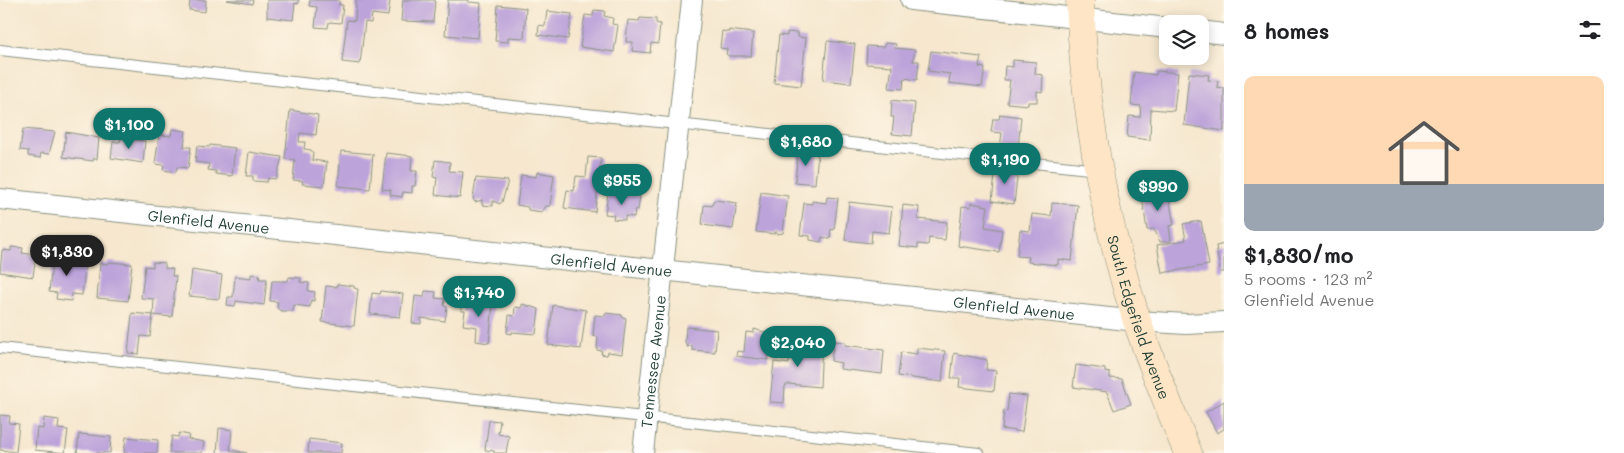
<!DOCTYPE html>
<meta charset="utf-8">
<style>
body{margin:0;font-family:Mali,sans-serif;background:#f2f2f2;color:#202124;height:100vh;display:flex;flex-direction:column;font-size:19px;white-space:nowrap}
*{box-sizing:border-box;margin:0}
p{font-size:16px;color:#757577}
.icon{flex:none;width:28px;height:28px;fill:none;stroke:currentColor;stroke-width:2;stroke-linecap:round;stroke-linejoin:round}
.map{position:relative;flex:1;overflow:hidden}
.side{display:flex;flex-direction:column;background:#fff;width:400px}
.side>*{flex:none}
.tools{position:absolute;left:1159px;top:15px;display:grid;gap:10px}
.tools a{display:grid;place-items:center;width:50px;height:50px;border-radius:10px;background:#fff;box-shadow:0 2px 12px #0003;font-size:25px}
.price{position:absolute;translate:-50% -42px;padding:0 11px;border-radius:18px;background:#0f766e;color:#fff;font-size:16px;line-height:32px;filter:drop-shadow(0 1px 2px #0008)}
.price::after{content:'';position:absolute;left:50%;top:30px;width:15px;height:11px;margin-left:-8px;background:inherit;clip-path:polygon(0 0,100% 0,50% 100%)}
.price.current{background:#222;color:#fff}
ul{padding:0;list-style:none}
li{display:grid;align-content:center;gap:10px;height:265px;padding:0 20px}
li+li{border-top:1px solid #e0e0e0}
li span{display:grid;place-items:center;height:155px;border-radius:10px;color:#555}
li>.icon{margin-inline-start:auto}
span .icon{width:90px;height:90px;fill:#fffc;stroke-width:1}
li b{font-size:21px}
h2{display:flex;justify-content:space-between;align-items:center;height:60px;padding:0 20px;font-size:21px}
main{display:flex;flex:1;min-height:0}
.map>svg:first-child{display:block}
.building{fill:#bca3da}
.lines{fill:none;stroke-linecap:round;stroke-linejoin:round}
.lane-casing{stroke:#8a9281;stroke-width:12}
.street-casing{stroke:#8a9281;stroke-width:22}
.secondary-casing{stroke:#8a9281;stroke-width:29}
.lane{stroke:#fff;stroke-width:10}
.street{stroke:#fff;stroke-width:20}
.secondary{stroke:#fee5c5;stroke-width:28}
.labels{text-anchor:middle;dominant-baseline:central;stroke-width:5;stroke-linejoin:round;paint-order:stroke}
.street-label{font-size:15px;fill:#1f3d34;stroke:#fcf5e5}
</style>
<main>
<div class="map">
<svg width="1224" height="453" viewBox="0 0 1224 453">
<rect width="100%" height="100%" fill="#fcf5e5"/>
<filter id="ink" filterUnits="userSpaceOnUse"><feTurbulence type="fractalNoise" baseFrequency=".02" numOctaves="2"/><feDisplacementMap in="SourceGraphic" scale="10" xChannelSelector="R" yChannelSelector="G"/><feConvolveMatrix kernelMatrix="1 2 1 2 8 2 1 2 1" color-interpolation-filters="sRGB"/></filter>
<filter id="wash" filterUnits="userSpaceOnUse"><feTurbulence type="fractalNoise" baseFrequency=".0096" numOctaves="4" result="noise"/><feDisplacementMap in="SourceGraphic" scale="20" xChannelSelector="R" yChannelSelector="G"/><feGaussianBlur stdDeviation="1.12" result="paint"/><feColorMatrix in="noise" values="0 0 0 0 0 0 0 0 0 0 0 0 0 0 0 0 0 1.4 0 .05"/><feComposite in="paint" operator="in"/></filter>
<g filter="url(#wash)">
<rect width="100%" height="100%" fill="#f6e7ce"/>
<g id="blocks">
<!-- building -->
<g class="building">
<polygon points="190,0 206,0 205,12 189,10"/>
<polygon points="227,0 253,0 252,4"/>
<polygon points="267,0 299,0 298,4 295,3 293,20 267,17"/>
<polygon points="310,0 339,0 339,5 343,5 341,23 329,22 328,28 315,27 317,7 309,6"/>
<polygon points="356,0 390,0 388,16 372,14 371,23 365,22 360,64 342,62 347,20 355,21"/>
<polygon points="403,0 435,0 433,22 401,21"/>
<polygon points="448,0 469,0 468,2 481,3 478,38 445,35"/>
<polygon points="498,5 526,8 524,38 508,37 508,42 495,41"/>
<polygon points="594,10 605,11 604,16 613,18 612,24 618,25 614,52 580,47 585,15 593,16"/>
<polygon points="547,11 572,14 568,39 538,35 539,25 545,26"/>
<polygon points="640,18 656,19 656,23 660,24 658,44 651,43 650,53 632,51 633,42 626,42 628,20 639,21"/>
<polygon points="729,30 753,33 751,56 729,56 726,54 727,49 720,48 722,31 729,32"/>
<polygon points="787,32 798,33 798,37 806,38 801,86 774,83 779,35 787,36"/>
<polygon points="827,41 855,44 851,83 823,80"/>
<polygon points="885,43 896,44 895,48 915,50 913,61 919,61 917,80 904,78 903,89 889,88 892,66 866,64 867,46 884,47"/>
<polygon points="931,51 981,57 979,67 985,68 982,87 949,83 950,74 928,71"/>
<polygon points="1013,60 1036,62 1035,74 1043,75 1042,92 1037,91 1037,102 1028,102 1028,105 1007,103 1010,80 1004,80 1005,66 1013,67"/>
<polygon points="1157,71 1178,73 1174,111 1151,109 1150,140 1127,137 1129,116 1140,117 1141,106 1131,105 1134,72 1156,75"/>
<polygon points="1189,73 1209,75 1208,80 1218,81 1217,87 1224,88 1224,131 1184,125"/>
<polygon points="892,100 915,103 912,136 892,134 894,117 891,117"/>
<polygon points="290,110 318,115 316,135 300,133 299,142 305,142 304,149 311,150 313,153 312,160 327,162 324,186 302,184 303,181 293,180 295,160 285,159"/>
<polygon points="1000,114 1021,117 1018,149 1000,147 1002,133 991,132 993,119 999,119"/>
<polygon points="23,129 55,132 49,154 41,153 40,158 28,156 28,151 20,150"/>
<polygon points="172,129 186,131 184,147 191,147 188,168 177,167 176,172 163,170 164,165 155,164 159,135 171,136"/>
<polygon points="66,132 99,138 97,159 94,158 93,161 63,157"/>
<polygon points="121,138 145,141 143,163 111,158 113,142 120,142"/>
<polygon points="210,145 235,148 232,176 216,174 216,171 208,170 209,164 195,162 197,146 209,147"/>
<polygon points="798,150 818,152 815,184 795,182"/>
<polygon points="341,151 373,154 370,189 338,186"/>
<polygon points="249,152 282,157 276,179 268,178 267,182 253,181 253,176 246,176"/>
<polygon points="386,153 412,156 411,171 417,171 415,186 412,186 412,193 403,192 402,197 390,195 391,190 382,189"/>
<polygon points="588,157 601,158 595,212 564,208 567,190 574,191 576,176 586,177"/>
<polygon points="435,160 450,162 449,171 463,172 460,198 435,195 437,178 433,177"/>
<polygon points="996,167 1018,170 1014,204 992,201"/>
<polygon points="537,172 554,175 550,206 546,206 542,212 528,210 528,207 517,205 521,175 536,177"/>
<polygon points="476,178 508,181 502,202 500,204 493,201 493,206 482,205 482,200 475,202 473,199"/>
<polygon points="1167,186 1174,225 1169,226 1171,241 1160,242 1154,229 1147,230 1141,190"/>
<polygon points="761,192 788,196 783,233 777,234 777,232 775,232 775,234 756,232"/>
<polygon points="608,193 640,196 638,210 635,209 634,217 625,216 625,220 613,219 614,215 605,214"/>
<polygon points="827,197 838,198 834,230 831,229 830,239 822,237 821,242 810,240 810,236 800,235 804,203 812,204 812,201 826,203"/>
<polygon points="715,200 737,203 733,229 702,225 704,205 712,206 713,201"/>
<polygon points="849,202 892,207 889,233 872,231 871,243 845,240"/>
<polygon points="971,203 988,206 985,227 1002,230 999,252 958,246 962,206 971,207"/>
<polygon points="1052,203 1078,205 1072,261 1058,259 1058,265 1028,262 1029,257 1017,256 1020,230 1030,231 1032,214 1051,216"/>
<polygon points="903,205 919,207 918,219 947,222 945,240 929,238 928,245 918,244 918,248 899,246"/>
<polygon points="1201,221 1209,265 1162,273 1157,245 1186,240 1183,224"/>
<polygon points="1224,244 1224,272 1220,272 1216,246"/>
<polygon points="11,247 23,248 22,253 36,255 33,277 0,272 2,250 11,251"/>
<polygon points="65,254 82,256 82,260 86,260 82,295 72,294 71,301 56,299 57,293 49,292 53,256 64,258"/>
<polygon points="108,262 132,264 128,301 97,298 100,263 108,264"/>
<polygon points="153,262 165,263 165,268 173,269 172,276 176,276 172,317 153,315 154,299 141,298 145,266 153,267"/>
<polygon points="192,270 222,275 219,299 189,296"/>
<polygon points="251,274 260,275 259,279 267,279 264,305 236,301 235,306 227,305 228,297 233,297 235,276 251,278"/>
<polygon points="289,277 301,278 300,282 309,283 308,291 315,292 314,301 311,300 310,307 294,305 293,311 281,311 277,308 278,302 270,301 272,281 288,281"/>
<polygon points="337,284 354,286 354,288 358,289 354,326 322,322 326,286 337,287"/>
<polygon points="381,291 403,294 400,317 370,314 372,293 380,294"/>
<polygon points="425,291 436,292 435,298 445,299 444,306 447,307 445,321 421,318 421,324 412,323 415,296 424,297"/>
<polygon points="475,299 486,300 485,303 493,304 489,343 476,341 477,327 463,325 465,311 461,311 461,303 466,304 466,301 474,302"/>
<polygon points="522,304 539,309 536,334 512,332 512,334 507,333 509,315 514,316 515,307 522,308"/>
<polygon points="553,305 586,310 581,349 548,345"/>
<polygon points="132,313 153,315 150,337 141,336 139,354 128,353"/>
<polygon points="605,313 622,315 622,317 626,318 622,354 608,352 607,355 601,354 602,351 597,350 598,337 593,336 595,315 605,316"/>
<polygon points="686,327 717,330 715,352 692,350 692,345 687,347 688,344 685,344"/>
<polygon points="754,329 771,334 768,360 736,356 737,351 744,352 746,332 754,333"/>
<polygon points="794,336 822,339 820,387 788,384 785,386 784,403 770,402 774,362 789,364 789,359 792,359"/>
<polygon points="834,341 845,342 845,345 884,350 882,374 840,369 841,363 831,361"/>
<polygon points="917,348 945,351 942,382 898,376 901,352 917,354"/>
<polygon points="954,353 987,360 986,370 996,371 994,391 959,387 960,378 951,378"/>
<polygon points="1076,365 1105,369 1105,372 1110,373 1110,378 1122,379 1131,404 1114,410 1107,392 1073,387"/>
<polygon points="1009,394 1027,396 1022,432 1002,429 1004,410 1007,411"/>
<polygon points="1224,401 1224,429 1217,433 1206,412"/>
<polygon points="0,415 10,416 9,423 19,424 16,452 0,450"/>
<polygon points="44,418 59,420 58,429 68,430 65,453 35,450 37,428 43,429"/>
<polygon points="489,420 500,421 498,434 509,436 506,453 494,453 494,451 485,450"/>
<polygon points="219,428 232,430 230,450 247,453 217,453"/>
<polygon points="179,433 189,435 188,439 204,442 202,453 169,453 172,436 178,437"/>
<polygon points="79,434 111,437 110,453 77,453"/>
<polygon points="126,437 158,440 157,453 124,453"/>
<polygon points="309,439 342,443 341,453 308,453"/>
</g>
</g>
</g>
<g filter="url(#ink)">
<use href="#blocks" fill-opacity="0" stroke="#8a9281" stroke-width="1"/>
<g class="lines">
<!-- lane casing -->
<g class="lane-casing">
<g id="lane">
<polyline points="0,50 1098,170"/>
<polyline points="0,348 979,453"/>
</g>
</g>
<!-- street casing -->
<g class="street-casing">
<g id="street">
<polyline points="911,0 1168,28"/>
<polyline points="1200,31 1224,34"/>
<path id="s1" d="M0,199L1137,321L1186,324L1224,322"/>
<path id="s2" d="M643,453L692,0"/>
</g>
</g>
<!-- secondary casing -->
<g class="secondary-casing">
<g id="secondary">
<path id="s3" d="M1080,0C1084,108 1104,219 1137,321C1152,366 1170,409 1188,453"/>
</g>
</g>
<!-- lane -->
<use href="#lane" class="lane"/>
<!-- street -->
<use href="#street" class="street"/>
<!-- secondary -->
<use href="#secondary" class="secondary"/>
</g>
</g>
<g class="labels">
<!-- street labels -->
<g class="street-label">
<text stroke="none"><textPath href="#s1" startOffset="210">Glenfield Avenue</textPath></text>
<text stroke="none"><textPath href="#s1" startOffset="615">Glenfield Avenue</textPath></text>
<text stroke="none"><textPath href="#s1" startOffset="1020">Glenfield Avenue</textPath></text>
<text stroke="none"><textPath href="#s3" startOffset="324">South Edgefield Avenue</textPath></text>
<text stroke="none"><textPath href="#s2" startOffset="92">Tennessee Avenue</textPath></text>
</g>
</g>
</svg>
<div class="tools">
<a><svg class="icon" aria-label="layers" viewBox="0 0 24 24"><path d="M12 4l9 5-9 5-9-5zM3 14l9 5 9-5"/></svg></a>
</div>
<b class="price" style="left:129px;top:150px">$1,100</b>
<b class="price" style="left:806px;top:167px">$1,680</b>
<b class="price" style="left:1005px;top:185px">$1,190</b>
<b class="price" style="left:622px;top:206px">$955</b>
<b class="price" style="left:1158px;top:212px">$990</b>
<b class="price current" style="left:67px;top:277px">$1,830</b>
<b class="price" style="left:479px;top:318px">$1,740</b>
<b class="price" style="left:798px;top:368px">$2,040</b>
</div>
<section class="side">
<h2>8 homes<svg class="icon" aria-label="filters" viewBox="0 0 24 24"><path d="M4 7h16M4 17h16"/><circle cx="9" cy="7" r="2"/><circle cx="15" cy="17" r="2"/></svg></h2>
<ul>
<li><span style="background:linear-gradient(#ffd9b3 70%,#9aa5b1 0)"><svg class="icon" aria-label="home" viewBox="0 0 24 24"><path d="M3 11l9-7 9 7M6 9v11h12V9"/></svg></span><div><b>$1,830/mo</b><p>5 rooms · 123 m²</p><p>Glenfield Avenue</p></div></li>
</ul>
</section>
</main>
